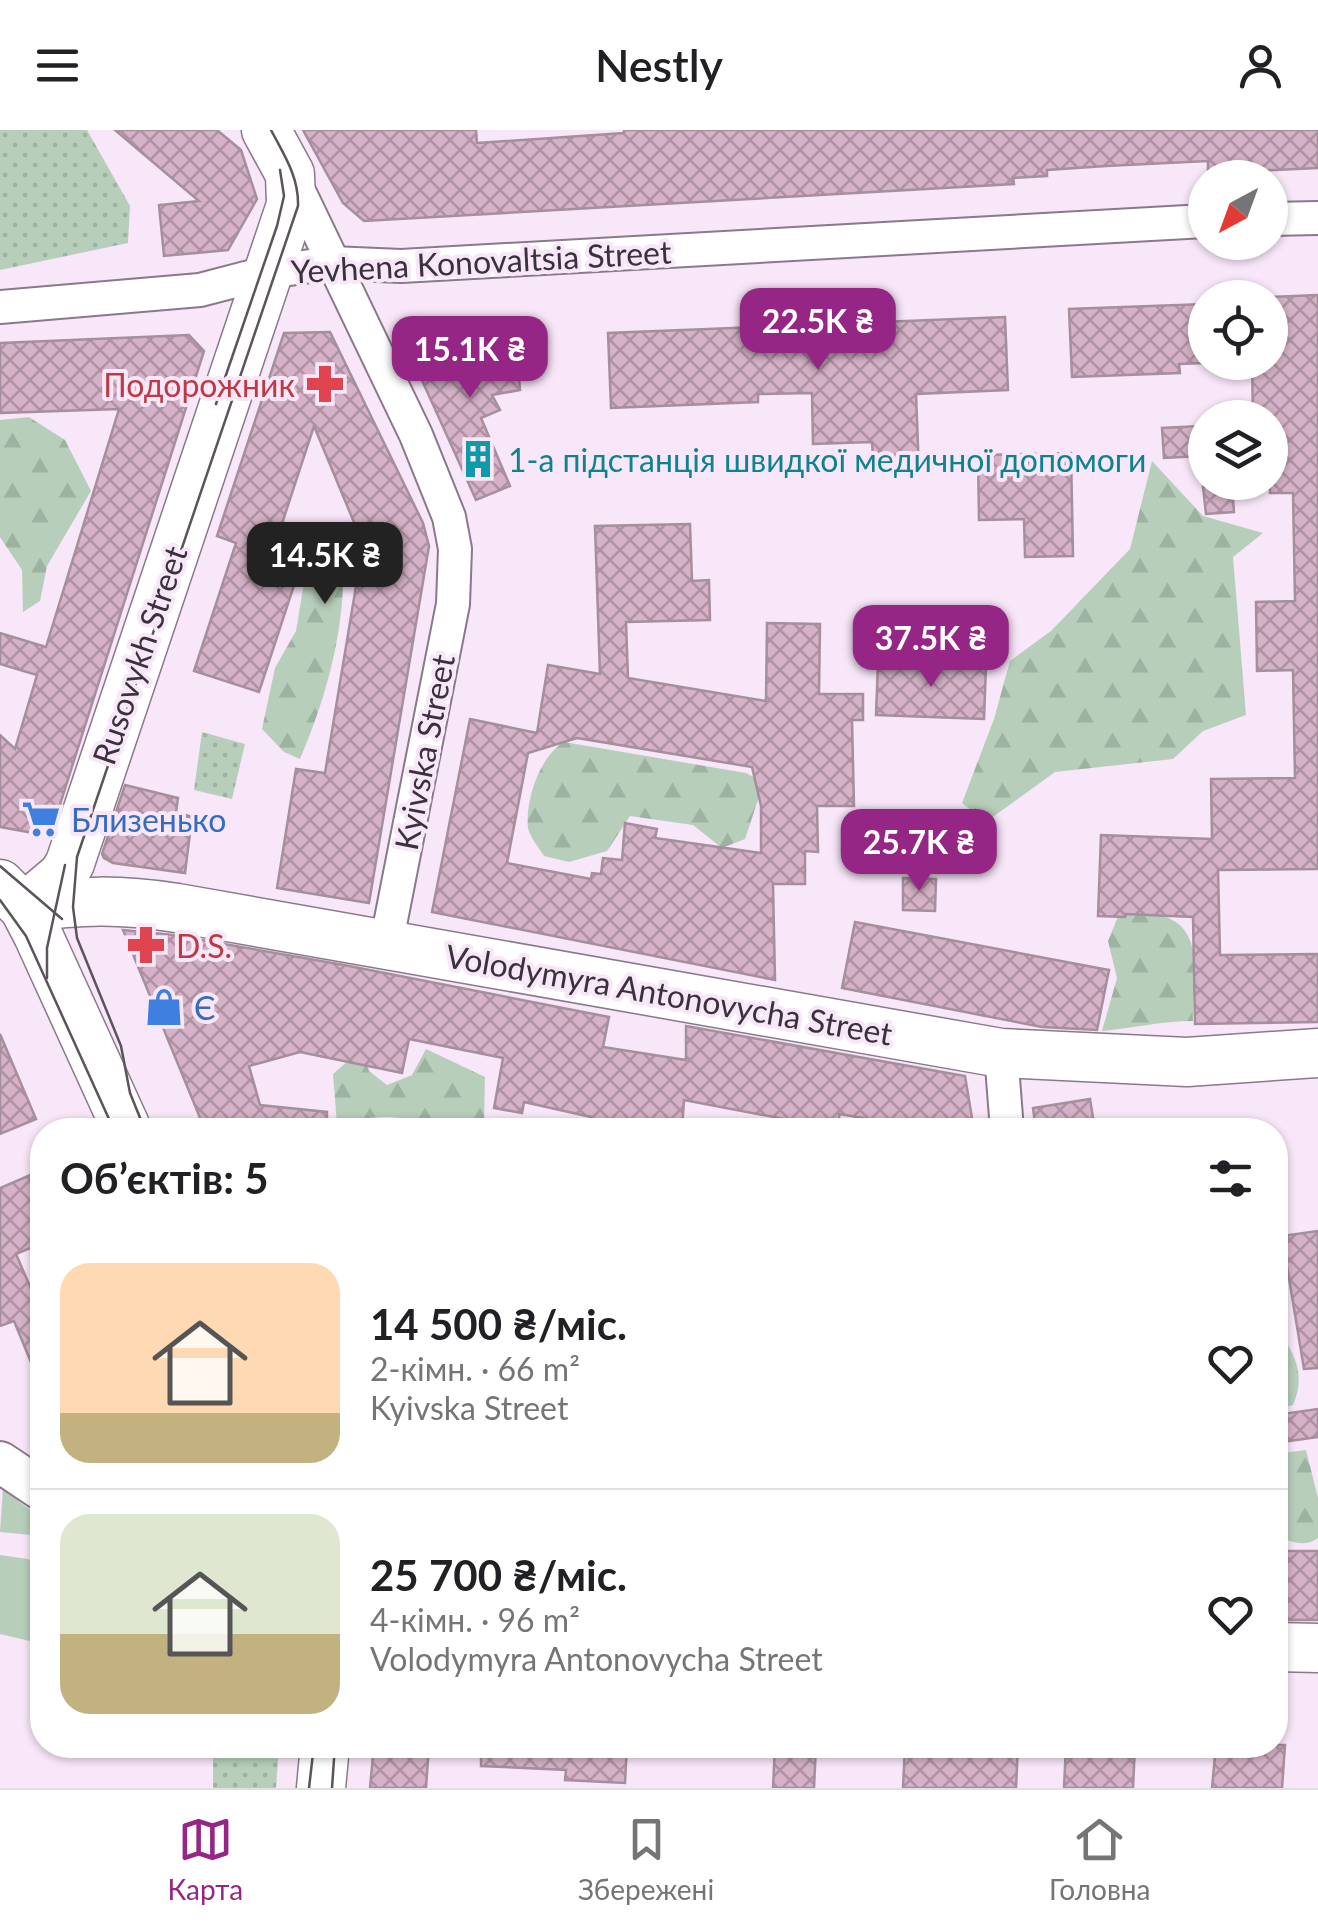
<!DOCTYPE html>
<html lang="uk">
<meta charset="utf-8">
<style>
body{margin:0;font-family:Lato,sans-serif;background:#f6f6f6;color:#202124;height:100vh;display:flex;flex-direction:column;font-size:38px;white-space:nowrap}
*{box-sizing:border-box;margin:0}
p{font-size:32px;color:#757577}
.icon{flex:none;width:55px;height:55px;fill:none;stroke:currentColor;stroke-width:2;stroke-linecap:round;stroke-linejoin:round}
.map{position:relative;flex:1;overflow:hidden}
.details{position:absolute;left:30px;top:988px;width:1258px;height:640px;display:flex;flex-direction:column;background:#fff;border-radius:40px;box-shadow:0 2px 8px #0004}
.details>*{flex:none}
.needle{width:65px;rotate:221deg}
.fabs{position:absolute;left:1188px;top:30px;display:grid;gap:20px}
.fabs a{display:grid;place-items:center;width:100px;height:100px;border-radius:50%;background:#fff;box-shadow:0 2px 8px #0004;font-size:50px}
.price{position:absolute;translate:-50% -85px;padding:0 22px;border-radius:20px;background:#962685;color:#fff;font-size:32px;line-height:65px;filter:drop-shadow(0 2px 5px #0008)}
.price::after{content:'';position:absolute;left:50%;top:60px;width:30px;height:22px;margin-left:-15px;background:inherit;clip-path:polygon(0 0,100% 0,50% 100%)}
.price.current{background:#222;color:#fff}
ul{padding:0;list-style:none}
li{display:flex;align-items:center;gap:30px;height:250px;padding:0 30px}
li+li{border-top:2px solid #e0e0e0}
li span{display:grid;place-items:center;flex:none;width:280px;height:200px;border-radius:30px;color:#555}
li>.icon{margin-inline-start:auto}
span .icon{width:120px;height:120px;fill:#fffc;stroke-width:1}
li b{font-size:42px}
h2{display:flex;justify-content:space-between;align-items:center;height:120px;padding:0 30px;font-size:42px}
header{display:flex;justify-content:space-between;align-items:center;height:130px;padding:0 30px;background:#fff;font-size:45px;font-weight:600}
.menu{display:flex;justify-content:space-around;align-items:center;height:140px;border-top:2px solid #e0e0e0;background:#fff;font-size:28px;color:#757577}
.menu a{display:grid;justify-items:center;gap:5px}
.menu .current{color:#962685}
.map>svg:first-child{display:block}
.green{fill:#b7cfba}
.forest{fill:url(#forest-firs)}
.park{fill:url(#park-dots)}
.building{fill:url(#building-cross-hatch);stroke:#a58f9c;stroke-width:2.5;fill-rule:evenodd}
.lines{fill:none;stroke-linecap:round;stroke-linejoin:round}
.minor-casing{stroke:#89798b;stroke-width:36}
.tertiary-casing{stroke:#89798b;stroke-width:44}
.secondary-casing{stroke:#89798b;stroke-width:51}
.minor{stroke:#fff;stroke-width:32}
.tertiary{stroke:#fff;stroke-width:40}
.secondary{stroke:#fff;stroke-width:48}
.tram{stroke:#5c535d;stroke-width:2.5}
.labels{text-anchor:middle;dominant-baseline:central;stroke-width:8;stroke-linejoin:round;paint-order:stroke}
.street-label{font-size:32px;fill:#39323a;stroke:#f8e6f9}
.health-label{font-size:32px;fill:#be3a42;stroke:#f8e6f9;text-anchor:end}
.culture-label{font-size:32px;fill:#0d838f;stroke:#f8e6f9;text-anchor:start}
.shop-label{font-size:32px;fill:#366cbe;stroke:#f8e6f9;text-anchor:start}
</style>
<header><svg class="icon" aria-label="menu" viewBox="0 0 24 24"><path d="M4 6h16M4 12h16M4 18h16"/></svg>Nestly<svg class="icon" aria-label="person" viewBox="0 0 24 24"><circle cx="12" cy="8" r="4"/><path d="M4 21q1-7 8-7t8 7"/></svg></header>
<div class="map">
<svg width="1318" height="1658" viewBox="0 0 1318 1658">
<defs>
<pattern id="forest-firs" width="22" height="20" patternUnits="userSpaceOnUse" patternTransform="scale(2.5)"><rect width="22" height="20" fill="#b7cfba"/><path d="M5 1l3.5 6h-7zM16 11l3.5 6h-7z" fill="#9eb2a1"/></pattern>
<pattern id="park-dots" width="8" height="8" patternUnits="userSpaceOnUse" patternTransform="scale(2.5)"><rect width="8" height="8" fill="#b7cfba"/><path d="M2 2h.1M6 6h.1" fill="none" stroke="#9eb2a1" stroke-width="1.8" stroke-linecap="round"/></pattern>
<pattern id="building-cross-hatch" width="8" height="8" patternUnits="userSpaceOnUse" patternTransform="scale(2.5)"><rect width="8" height="8" fill="#d5b2c7"/><path d="M0 0l8 8M0 8l8-8" fill="none" stroke="#ae91a3"/></pattern>
</defs>
<rect width="100%" height="100%" fill="#f8e6f9"/>
<!-- green -->
<g class="green">
<polygon points="3,1359 42,1389 41,1406 0,1402"/>
<polygon points="0,1425 28,1429 42,1435 42,1514 0,1504"/>
</g>
<!-- forest -->
<g class="forest">
<polygon points="29,287 65,310 91,361 47,436 40,471 23,482 22,440 0,407 0,290"/>
<polygon points="1152,331 1203,386 1263,403 1233,427 1246,585 1203,601 1173,629 1055,642 986,692 962,673 994,589 1010,531 1051,501 1130,419"/>
<path d="M327,393C332,406 343,423 343,437C345,501 325,571 300,629L284,622L262,599L275,538L296,501L311,411Z"/>
<path d="M564,612L746,643L761,651L763,655L745,709L722,718L693,695L630,686L607,721L569,732L544,726C539,718 530,707 528,698C525,670 540,626 564,612Z"/>
<path d="M1160,783C1166,787 1176,791 1181,796C1204,821 1191,861 1193,891C1162,891 1133,898 1102,901L1117,848L1108,811L1119,784Z"/>
<path d="M426,919L485,947L484,991C455,1008 431,992 400,988C378,985 358,989 337,995L333,944L349,930L364,924L369,941L387,955L412,945Z"/>
<path d="M1275,1195C1293,1221 1307,1243 1293,1275L1275,1280Z"/>
<path d="M1306,1320L1318,1368V1408C1305,1418 1287,1412 1275,1403V1324Z"/>
</g>
<!-- park -->
<g class="park">
<polygon points="0,0 87,0 130,76 128,113 0,140"/>
<polygon points="202,602 245,614 232,669 194,660"/>
<polygon points="213,1615 279,1615 276,1658 213,1658"/>
</g>
<!-- building -->
<g class="building">
<polygon points="115,0 217,0 241,20 257,69 228,120 164,126 159,75 199,71"/>
<polygon points="303,0 476,0 477,13 624,3 624,0 1318,0 1318,38 1208,43 1208,31 1106,36 1047,40 1047,46 1013,48 1014,54 364,91 343,73"/>
<polygon points="1318,165 1318,739 1218,740 1220,825 1318,824 1318,892 1195,894 1193,787 1126,784 1125,787 1098,786 1101,705 1212,709 1211,649 1295,648 1293,540 1257,541 1256,472 1295,471 1293,363 1270,363 1270,288 1253,288 1252,232 1270,232 1270,167"/>
<polygon points="1205,174 1205,233 1179,234 1180,243 1072,247 1069,179"/>
<polygon points="1005,187 1008,260 916,264 919,341 874,342 872,312 813,314 812,263 758,264 758,272 611,278 608,203"/>
<polygon points="330,202 423,393 429,416 369,773 277,758 296,639 325,643 363,414 314,296 272,424 301,434 259,562 194,541 236,413 217,406 284,203"/>
<polygon points="189,205 204,221 50,706 0,697 0,605 15,619 37,545 0,534 0,503 46,517 119,279 0,283 0,213"/>
<polygon points="516,208 520,260 492,265 500,280 481,288 510,356 476,370 411,226 419,215"/>
<polygon points="1199,296 1200,326 1164,328 1162,298"/>
<polygon points="1071,323 1073,426 1025,427 1024,389 979,390 978,325"/>
<polygon points="1232,355 1234,382 1206,384 1203,357"/>
<path d="M690,394L692,451L709,450L710,490L626,492L628,548L766,571L767,493L820,494L819,564H863V590H852L854,676H817L818,722L805,721V754H773L775,850L432,782L470,589L537,603L548,535L600,544L595,396ZM577,608L752,637L761,676V723L655,708L657,699L625,693L622,730L603,728L601,744L592,743L591,749L507,733L528,623Z"/>
<polygon points="878,532 986,536 984,589 876,585"/>
<polygon points="125,655 178,668 176,682 192,687 185,743 113,733 104,728 102,724"/>
<polygon points="903,748 936,749 935,781 903,780"/>
<polygon points="855,792 1109,840 1097,900 1042,897 842,858"/>
<polygon points="123,800 173,805 344,835 609,887 603,917 686,930 686,896 965,946 974,1000 910,1000 910,996 839,984 840,1000 801,1000 800,992 684,970 682,1000 589,1000 591,987 524,972 522,983 494,978 503,928 409,909 402,943 300,922 249,936 260,975 327,982 327,1000 205,1000"/>
<polygon points="0,904 36,989 0,1004"/>
<polygon points="1090,969 1095,1000 1036,1000 1033,978"/>
<polygon points="42,1040 42,1113 16,1124 35,1168 42,1165 42,1259 14,1191 0,1196 0,1058"/>
<polygon points="1318,1101 1318,1238 1304,1239 1282,1106"/>
<polygon points="1318,1279 1318,1307 1275,1313 1275,1285"/>
<rect x="1275" y="1421" width="43" height="69"/>
<polygon points="374,1615 429,1615 426,1658 370,1658"/>
<polygon points="481,1615 627,1615 625,1653 565,1650 566,1640 481,1636"/>
<polygon points="775,1615 816,1615 814,1658 773,1658"/>
<polygon points="905,1615 1018,1615 1016,1658 903,1658"/>
<polygon points="1066,1615 1135,1615 1133,1658 1064,1658"/>
<polygon points="1216,1615 1285,1615 1282,1658 1212,1658"/>
</g>
<g class="lines">
<!-- minor casing -->
<g class="minor-casing">
<g id="minor">
<polyline points="294,51 416,305 449,387 455,419 453,474 386,815"/>
<polyline points="1270,89 1318,88"/>
<polyline points="0,177 200,160 269,142 331,133 401,136 1205,91"/>
<polyline points="1001,923 1007,1000"/>
</g>
</g>
<!-- tertiary casing -->
<g class="tertiary-casing">
<polyline id="tertiary" points="0,1332 42,1360"/>
</g>
<!-- secondary casing -->
<g class="secondary-casing">
<g id="secondary">
<polyline points="0,754 24,778 38,805 127,1000"/>
<path d="M24,778C82,770 118,769 177,778L1001,923L1187,932L1318,923"/>
<polyline points="24,778 63,745 70,733 291,75 290,44 266,0"/>
<polyline points="1275,1517 1318,1518"/>
<polyline points="321,1658 325,1615"/>
</g>
</g>
<!-- minor -->
<use href="#minor" class="minor"/>
<!-- tertiary -->
<use href="#tertiary" class="tertiary"/>
<!-- secondary -->
<use href="#secondary" class="secondary"/>
<!-- tram -->
<g class="tram">
<polyline points="216,274 277,96 284,66 280,40"/>
<polyline points="0,736 62,789"/>
<polyline points="0,770 26,806 114,1000"/>
<polyline points="47,848 47,818 65,735"/>
<path d="M145,1000L130,963L121,916L77,808L73,777L77,727L298,76C299,47 284,25 271,0"/>
<polyline points="309,1658 314,1615"/>
<polyline points="332,1658 335,1615"/>
</g>
</g>
<!-- icons -->
<defs>
<g id="pharmacy-bare" transform="scale(3)"><path d="M-2-6h4v4h4v4h-4v4h-4v-4h-4v-4h4Z" fill="#e0444e" stroke="#f8e6f9" stroke-width="2.5" paint-order="stroke"/></g>
<g id="building-bare" transform="scale(3)"><path d="M-4-6H4V6H1V3H-1V6H-4ZM-2.5-4.3h1.7v1.8h-1.7ZM.8-4.3h1.7v1.8H.8ZM-2.5-1h1.7V.8h-1.7ZM.8-1h1.7V.8H.8Z" fill="#0f9aa8" stroke="#f8e6f9" stroke-width="2.5" paint-order="stroke"/></g>
<g id="supermarket-bare" transform="scale(3)"><path d="M-6-5.5h2.5l.6 2H6L4.5 2H-2.5L-4.4-4H-6ZM-1.5 3.2a1.3 1.3 0 1 0 .1 0ZM3 3.2a1.3 1.3 0 1 0 .1 0Z" fill="#3f7fe0" stroke="#f8e6f9" stroke-width="2.5" paint-order="stroke"/></g>
<g id="shop-bare" transform="scale(3)"><path d="M-5-2.5h2.3a2.7 3.5 0 0 1 5.4 0H5L5.5 6h-11ZM-1.5-2.5h3a1.5 2.3 0 0 0-3 0Z" fill="#3f7fe0" stroke="#f8e6f9" stroke-width="2.5" paint-order="stroke"/></g>
</defs>
<g fill-rule="evenodd">
<use href="#pharmacy-bare" x="325" y="254"/>
<use href="#building-bare" x="478" y="329"/>
<use href="#supermarket-bare" x="41" y="689"/>
<use href="#pharmacy-bare" x="146" y="815"/>
<use href="#shop-bare" x="164" y="877"/>
</g>
<g class="labels">
<!-- street labels -->
<g class="street-label">
<text transform="translate(481 131) rotate(-3)">Yevhena Konovaltsia Street</text>
<text transform="translate(139 525) rotate(-71)">Rusovykh Street</text>
<text transform="translate(424 622) rotate(-79)">Kyivska Street</text>
<text transform="translate(669 864) rotate(10)">Volodymyra Antonovycha Street</text>
</g>
<!-- health labels -->
<g class="health-label">
<text x="295" y="254">Подорожник</text>
<text x="176" y="815" text-anchor="start">D.S.</text>
</g>
<!-- culture labels -->
<g class="culture-label">
<text x="508" y="329">1-а підстанція швидкої медичної допомоги</text>
</g>
<!-- shop labels -->
<g class="shop-label">
<text x="71" y="689">Близенько</text>
<text x="194" y="877">Є</text>
</g>
</g>
</svg>
<div class="fabs">
<a><svg class="needle" viewBox="-14 -14 28 28"><path d="M0-13l5 13h-10z" fill="#e53935"/><path d="M0 13l5-13h-10z" fill="#757577"/></svg></a>
<a><svg class="icon" aria-label="locate" viewBox="0 0 24 24"><circle cx="12" cy="12" r="6"/><path d="M12 2v4M12 18v4M2 12h4M18 12h4"/></svg></a>
<a><svg class="icon" aria-label="layers" viewBox="0 0 24 24"><path d="M12 4l9 5-9 5-9-5zM3 14l9 5 9-5"/></svg></a>
</div>
<b class="price" style="left:818px;top:243px">22.5K ₴</b>
<b class="price" style="left:470px;top:271px">15.1K ₴</b>
<b class="price current" style="left:325px;top:477px">14.5K ₴</b>
<b class="price" style="left:931px;top:560px">37.5K ₴</b>
<b class="price" style="left:919px;top:764px">25.7K ₴</b>
<section class="details">
<h2>Об’єктів: 5<svg class="icon" aria-label="filters" viewBox="0 0 24 24"><path d="M4 7h16M4 17h16"/><circle cx="9" cy="7" r="2"/><circle cx="15" cy="17" r="2"/></svg></h2>
<ul>
<li><span style="background:linear-gradient(#ffd9b3 75%,#c2b280 0)"><svg class="icon" aria-label="home" viewBox="0 0 24 24"><path d="M3 11l9-7 9 7M6 9v11h12V9"/></svg></span><div><b>14 500 ₴/міс.</b><p>2-кімн. · 66 m²</p><p>Kyivska Street</p></div><svg class="icon" aria-label="heart" viewBox="0 0 24 24"><path d="M12 20l-8-8c-3-5 5-10 8-4 3-6 11-1 8 4z"/></svg></li>
<li><span style="background:linear-gradient(#dfe7d0 60%,#c2b280 0)"><svg class="icon" aria-label="home" viewBox="0 0 24 24"><path d="M3 11l9-7 9 7M6 9v11h12V9"/></svg></span><div><b>25 700 ₴/міс.</b><p>4-кімн. · 96 m²</p><p>Volodymyra Antonovycha Street</p></div><svg class="icon" aria-label="heart" viewBox="0 0 24 24"><path d="M12 20l-8-8c-3-5 5-10 8-4 3-6 11-1 8 4z"/></svg></li>
</ul>
</section>
</div>
<nav class="menu">
<a class="current"><svg class="icon" aria-label="map" viewBox="0 0 24 24"><path d="M3 6l6-2 6 2 6-2v14l-6 2-6-2-6 2zM9 4v14M15 6v14"/></svg>Карта</a>
<a><svg class="icon" aria-label="saved" viewBox="0 0 24 24"><path d="M7 4h10v16l-5-4-5 4z"/></svg>Збережені</a>
<a><svg class="icon" aria-label="home" viewBox="0 0 24 24"><path d="M3 11l9-7 9 7M6 9v11h12V9"/></svg>Головна</a>
</nav>
